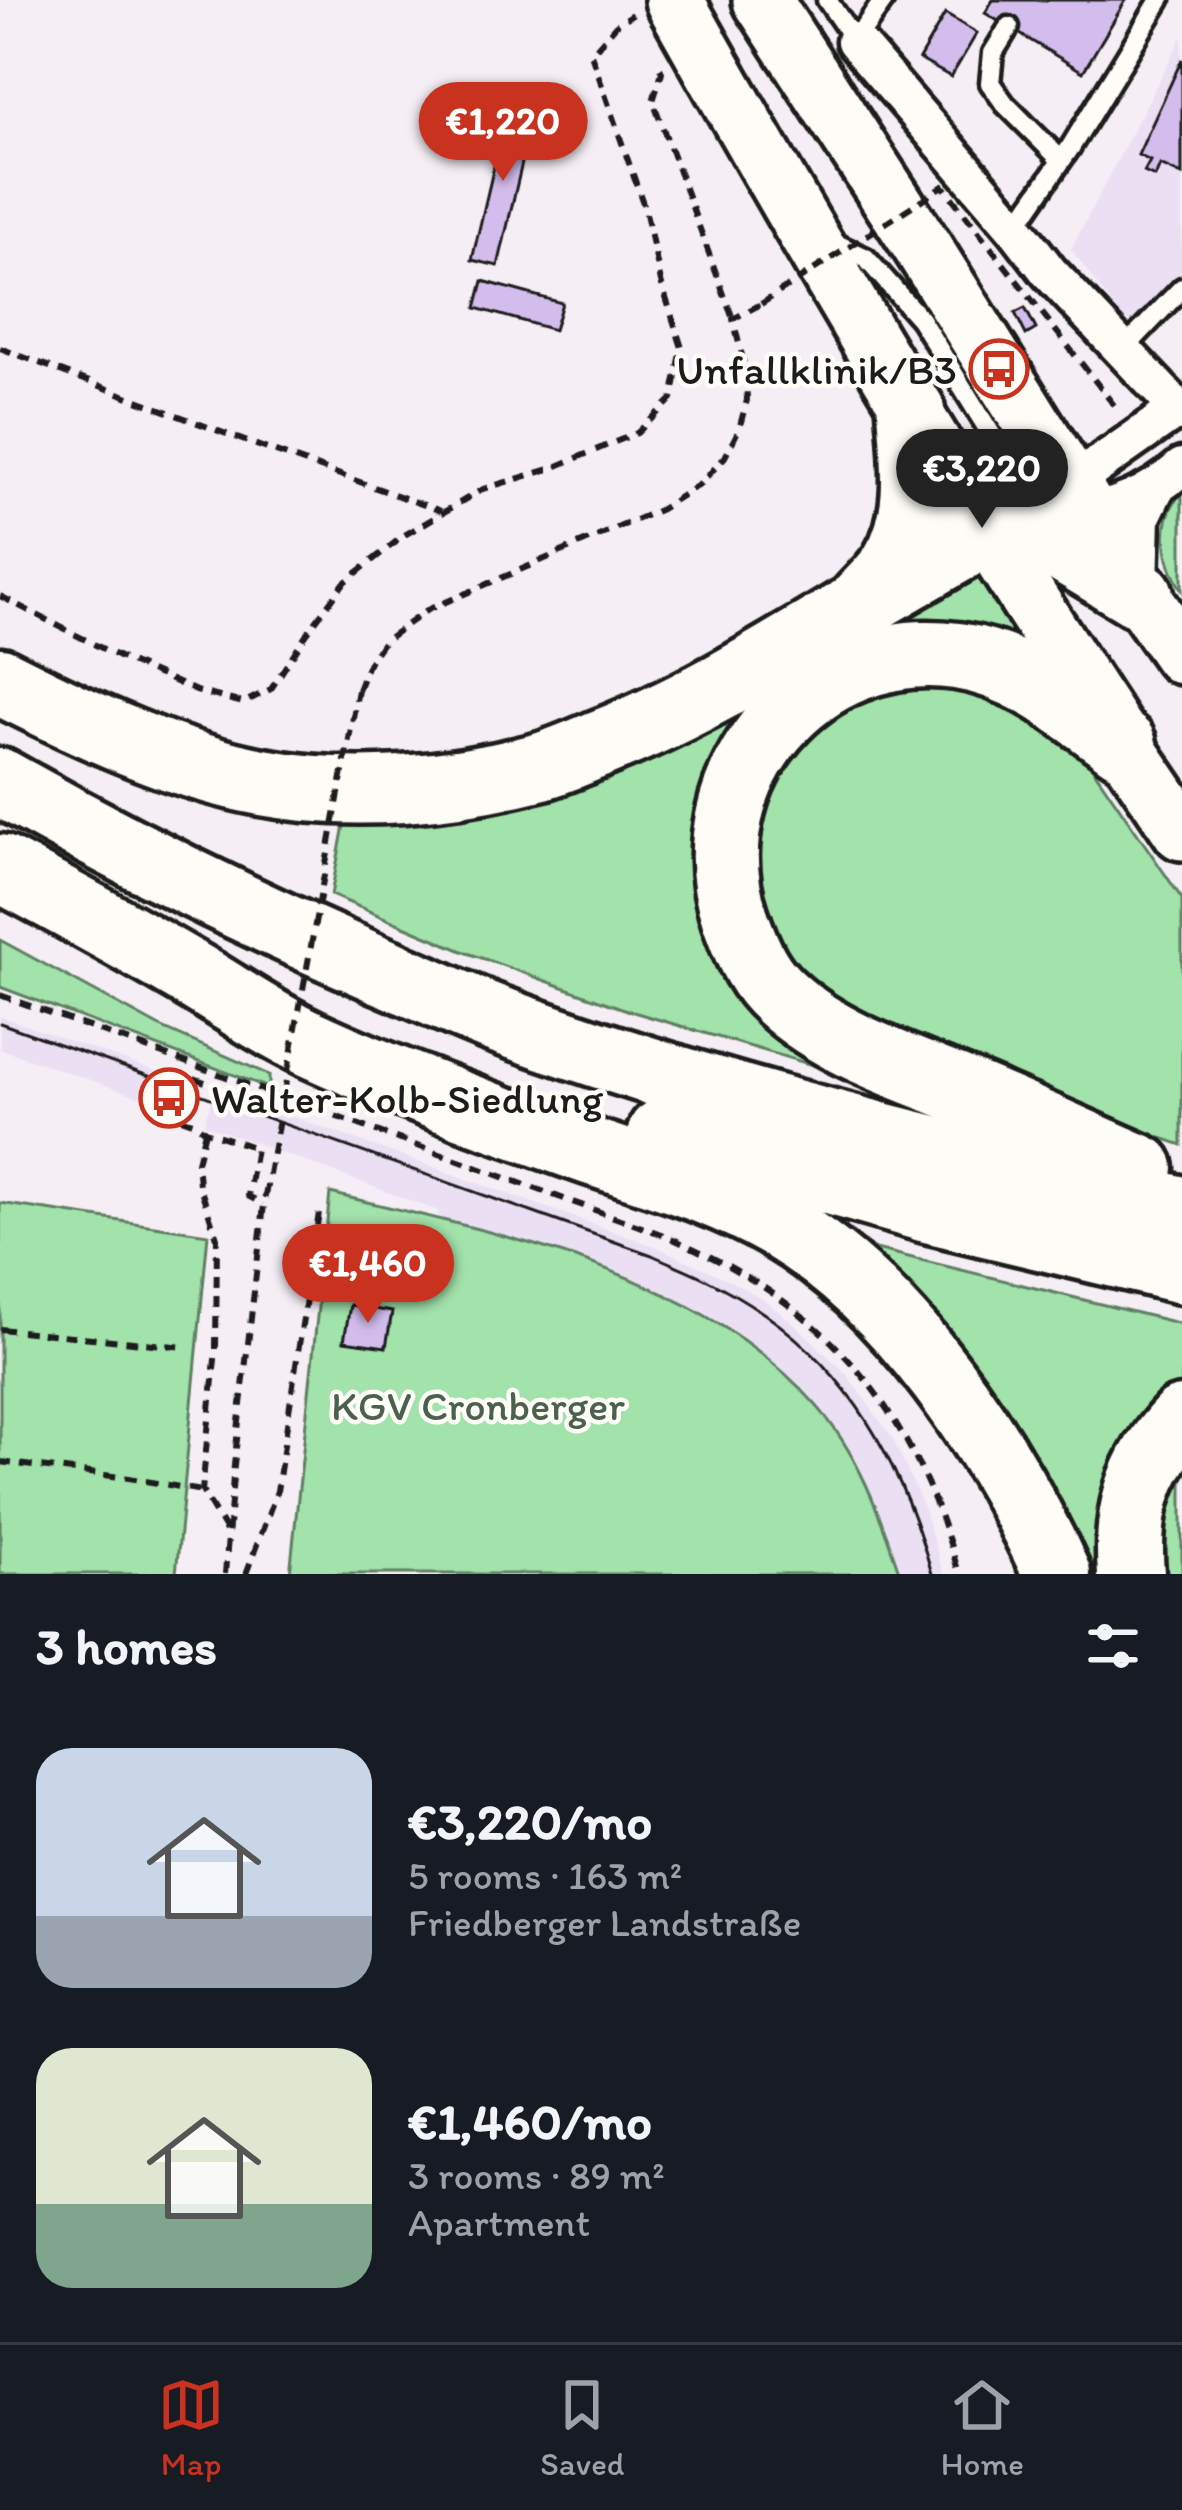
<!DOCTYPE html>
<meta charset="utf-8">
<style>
body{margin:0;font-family:Itim,sans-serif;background:#20242c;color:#f1f3f6;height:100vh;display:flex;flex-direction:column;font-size:45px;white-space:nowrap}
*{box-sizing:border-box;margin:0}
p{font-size:39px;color:#9ea1a6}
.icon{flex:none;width:66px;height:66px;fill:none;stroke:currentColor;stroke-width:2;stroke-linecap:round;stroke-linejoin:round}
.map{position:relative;height:1574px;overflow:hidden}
.side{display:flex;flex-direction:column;background:#171b24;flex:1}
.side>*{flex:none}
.price{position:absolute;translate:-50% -102px;padding:0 27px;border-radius:42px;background:#c8321e;color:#fff;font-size:39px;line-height:78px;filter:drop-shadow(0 3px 6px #0008)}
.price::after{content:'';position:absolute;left:50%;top:72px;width:36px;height:27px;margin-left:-18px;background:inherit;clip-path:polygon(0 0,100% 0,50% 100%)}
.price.on{background:#222;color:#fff}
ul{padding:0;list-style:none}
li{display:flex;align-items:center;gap:36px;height:300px;padding:0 36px}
li span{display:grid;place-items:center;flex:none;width:336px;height:240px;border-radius:36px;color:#555}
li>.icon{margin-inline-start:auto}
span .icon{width:144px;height:144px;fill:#fffc;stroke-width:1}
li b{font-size:51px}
h2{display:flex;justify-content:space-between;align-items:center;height:144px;padding:0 36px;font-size:51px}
.tabs{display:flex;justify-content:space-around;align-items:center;height:168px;border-top:3px solid #363941;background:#171b24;font-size:33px;color:#9ea1a6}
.tabs a{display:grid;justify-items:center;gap:6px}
.tabs .on{color:#c8321e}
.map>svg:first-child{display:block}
.built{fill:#ebe0f3}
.green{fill:#a2e2ab;stroke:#5f7f64;stroke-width:3}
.building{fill:#d3bded;stroke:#1c1c1c;stroke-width:3}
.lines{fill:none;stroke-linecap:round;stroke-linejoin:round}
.lane-casing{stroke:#1c1c1c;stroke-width:27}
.street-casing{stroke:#1c1c1c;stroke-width:45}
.primary-casing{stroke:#1c1c1c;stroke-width:66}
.highway-casing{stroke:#1c1c1c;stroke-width:75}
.path{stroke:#1c1c1c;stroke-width:6;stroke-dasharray:12 9;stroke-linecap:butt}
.lane{stroke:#fdfcf7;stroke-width:18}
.street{stroke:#fdfcf7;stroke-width:36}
.primary{stroke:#fdfcf7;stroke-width:57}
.highway{stroke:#fdfcf7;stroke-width:66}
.tram{stroke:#1c1c1c;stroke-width:3}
.path-bridge{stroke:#1c1c1c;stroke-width:6;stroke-dasharray:12 9;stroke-linecap:butt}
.labels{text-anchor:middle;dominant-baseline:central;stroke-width:9;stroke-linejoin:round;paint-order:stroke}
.poi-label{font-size:42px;fill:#1c1c1c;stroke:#fdfcf7;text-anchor:end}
.park-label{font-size:42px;fill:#4b614e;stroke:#fdfcf7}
</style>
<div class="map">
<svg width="1182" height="1574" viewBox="0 0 1182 1574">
<rect width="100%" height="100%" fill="#f5eff5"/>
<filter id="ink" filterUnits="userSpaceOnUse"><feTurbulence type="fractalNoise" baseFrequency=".00833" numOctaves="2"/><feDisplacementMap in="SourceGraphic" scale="24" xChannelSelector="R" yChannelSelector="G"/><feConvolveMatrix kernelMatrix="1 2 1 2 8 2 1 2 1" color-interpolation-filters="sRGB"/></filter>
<g filter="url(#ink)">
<!-- built -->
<g class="built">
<polygon points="1182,36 1182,294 1142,329 1120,316 1071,249"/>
<polygon points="0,1016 192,1084 183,1112 0,1049"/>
<polygon points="214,1089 655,1246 727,1279 763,1299 794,1323 846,1373 893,1439 922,1503 944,1574 900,1574 882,1519 835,1430 816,1405 792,1380 736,1336 675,1300 578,1257 440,1220 438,1211 204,1124"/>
</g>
<!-- green -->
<g class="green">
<path d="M1182,493V590C1163,562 1157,518 1182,493Z"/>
<polygon points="979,559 1069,696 1005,658 776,698 720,930 947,1105 630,1011 465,952 331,895 347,809"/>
<polygon points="912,666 1052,717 1089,763 1182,899 1182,1145 846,1030 756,936 744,809 776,742"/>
<polygon points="0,940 158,1026 269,1075 269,1088 0,987"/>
<path d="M330,1193C497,1234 696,1269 815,1404C858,1452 880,1514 900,1574H290Z"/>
<polygon points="0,1203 208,1234 176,1574 0,1574"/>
<polygon points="839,1240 1182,1324 1182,1392 1107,1574 1069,1574"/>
<polygon points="1182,1437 1182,1574 1142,1574"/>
</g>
<!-- building -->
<g class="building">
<polygon points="993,0 1126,0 1083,72 985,13"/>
<polygon points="945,14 977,33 951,77 919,59"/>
<polygon points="1182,59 1182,175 1160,165 1155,177 1144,172 1150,161 1138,155"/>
<polygon points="509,102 535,107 498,266 472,260"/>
<polygon points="483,281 562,303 554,330 476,308"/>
<polygon points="1025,308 1036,329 1026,335 1015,313"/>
<polygon points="350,1305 392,1312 386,1347 344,1341"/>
</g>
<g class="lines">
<!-- lane casing -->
<g class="lane-casing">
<g id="lane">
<polyline points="827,0 855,41 884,0"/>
<polyline points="1009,27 993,53 990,83 1005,104 1060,159"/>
<polyline points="1015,228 1070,148 1160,0"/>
<polyline points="828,240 866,258 920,319 1004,455 1022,500"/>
<polyline points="1122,351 1182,288"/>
</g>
</g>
<!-- street casing -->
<g class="street-casing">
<g id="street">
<polyline points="855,41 1015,228 1049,272 1182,413"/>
<polyline points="1060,496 1071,484 1178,409"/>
<path d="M1073,513C1114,511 1151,494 1182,467"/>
<polyline points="1140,585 1142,517 1156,488"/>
</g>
</g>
<!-- primary casing -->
<g class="primary-casing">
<g id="primary">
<path d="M674,0C833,284 998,563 1182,831"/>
<polyline points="762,0 923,248 1140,595 1182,655"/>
</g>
</g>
<!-- highway casing -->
<g class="highway-casing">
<g id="highway">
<polyline points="987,533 1038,539 1064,549 1140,595"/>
<path d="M862,601C873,589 886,577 894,564C923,517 915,461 911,410"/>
<path d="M0,681C81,722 173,766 262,782C354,799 453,789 542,766C562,760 582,751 601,743C689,709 770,659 850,611C924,568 997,526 1071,484"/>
<path d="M1123,745C1070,707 1024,666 957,656C812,635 688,778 735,918C744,944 754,970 773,990C823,1042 900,1065 965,1092C1024,1116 1082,1143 1140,1168"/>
<path d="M0,782C124,852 252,915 383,971C419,986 455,1003 491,1017C716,1100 949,1154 1182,1210"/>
<path d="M0,868C64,902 128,937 191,974C230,997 268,1024 309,1043C402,1086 502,1120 598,1154C658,1174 721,1192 776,1224C901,1295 999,1446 1057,1574"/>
<polyline points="661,1133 927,1209 1182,1270"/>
<path d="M1131,1574C1126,1511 1138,1467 1182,1420"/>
</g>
</g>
<!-- path -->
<g class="path">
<polyline points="660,68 662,72 653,101 733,319"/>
<polyline points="0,348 245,441 441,511"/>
<polyline points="0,596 121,658 196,691 243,703 271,689 307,633 344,583 403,536 483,489 550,469 637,433 672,399 682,348 661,282 645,209 591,54 616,25 633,14"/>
<polyline points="358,690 368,664 384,641 427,610 661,509 700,484 725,457 739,429 747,400 746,372 733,319 761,304"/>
<path d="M0,995L661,1234C824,1301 912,1404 959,1574"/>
<polyline points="194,1078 205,1082"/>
<polyline points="181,1118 193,1122 205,1131 256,1148 248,1196 263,1204"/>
<polyline points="205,1131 197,1162 199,1184 217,1238 216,1349 202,1491 228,1534"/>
<polyline points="0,1329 184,1347"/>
<polyline points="0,1462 129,1478 202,1491"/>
<polyline points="225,1574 234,1465 265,1196"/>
<polyline points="246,1574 277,1491 320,1206"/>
</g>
<!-- lane -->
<use href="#lane" class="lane"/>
<!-- street -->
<use href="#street" class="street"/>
<!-- primary -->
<use href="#primary" class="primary"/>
<!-- highway -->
<use href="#highway" class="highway"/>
<!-- tram -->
<path class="tram" d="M0,1023L652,1255C674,1265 698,1274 719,1286C838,1349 897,1448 932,1574"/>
<!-- path-bridge -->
<g class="path-bridge">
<polyline points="761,304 943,186 1117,409"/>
<polyline points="265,1196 358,690"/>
</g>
</g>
</g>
<!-- icons -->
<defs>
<g id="bus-ring" transform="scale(3)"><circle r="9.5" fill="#fdfcf7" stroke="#c8321e" stroke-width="1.5"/><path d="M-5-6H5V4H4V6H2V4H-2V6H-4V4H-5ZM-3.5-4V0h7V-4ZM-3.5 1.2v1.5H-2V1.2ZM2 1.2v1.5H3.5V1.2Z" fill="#c8321e"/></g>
</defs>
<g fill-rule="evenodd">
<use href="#bus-ring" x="999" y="369"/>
<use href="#bus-ring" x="169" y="1098"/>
</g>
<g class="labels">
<!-- poi labels -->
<g class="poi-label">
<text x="957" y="369">Unfallklinik/B3</text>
<text x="211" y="1098" text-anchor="start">Walter-Kolb-Siedlung</text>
</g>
<!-- park labels -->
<g class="park-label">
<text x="478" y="1405">KGV Cronberger</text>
</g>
</g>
</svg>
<b class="price" style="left:503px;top:184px">€1,220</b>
<b class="price on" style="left:982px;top:531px">€3,220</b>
<b class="price" style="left:368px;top:1326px">€1,460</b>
</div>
<section class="side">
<h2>3 homes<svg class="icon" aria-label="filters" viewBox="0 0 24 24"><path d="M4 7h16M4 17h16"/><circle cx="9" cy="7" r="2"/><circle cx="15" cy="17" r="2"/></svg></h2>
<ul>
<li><span style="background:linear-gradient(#c9d6e8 70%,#9aa5b1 0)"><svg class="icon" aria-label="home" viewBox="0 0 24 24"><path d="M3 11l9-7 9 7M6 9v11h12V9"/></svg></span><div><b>€3,220/mo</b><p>5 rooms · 163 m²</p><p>Friedberger Landstraße</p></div></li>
<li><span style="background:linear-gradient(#dfe7d0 65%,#7fa58c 0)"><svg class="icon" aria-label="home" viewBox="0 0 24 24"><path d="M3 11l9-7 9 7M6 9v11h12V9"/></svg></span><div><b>€1,460/mo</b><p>3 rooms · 89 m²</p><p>Apartment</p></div></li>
</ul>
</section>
<nav class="tabs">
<a class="on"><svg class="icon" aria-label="map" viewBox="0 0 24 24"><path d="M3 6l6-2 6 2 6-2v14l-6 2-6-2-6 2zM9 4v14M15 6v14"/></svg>Map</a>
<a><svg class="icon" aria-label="saved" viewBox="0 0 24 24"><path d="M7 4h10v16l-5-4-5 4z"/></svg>Saved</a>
<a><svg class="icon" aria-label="home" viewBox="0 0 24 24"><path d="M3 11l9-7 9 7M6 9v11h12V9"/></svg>Home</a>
</nav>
